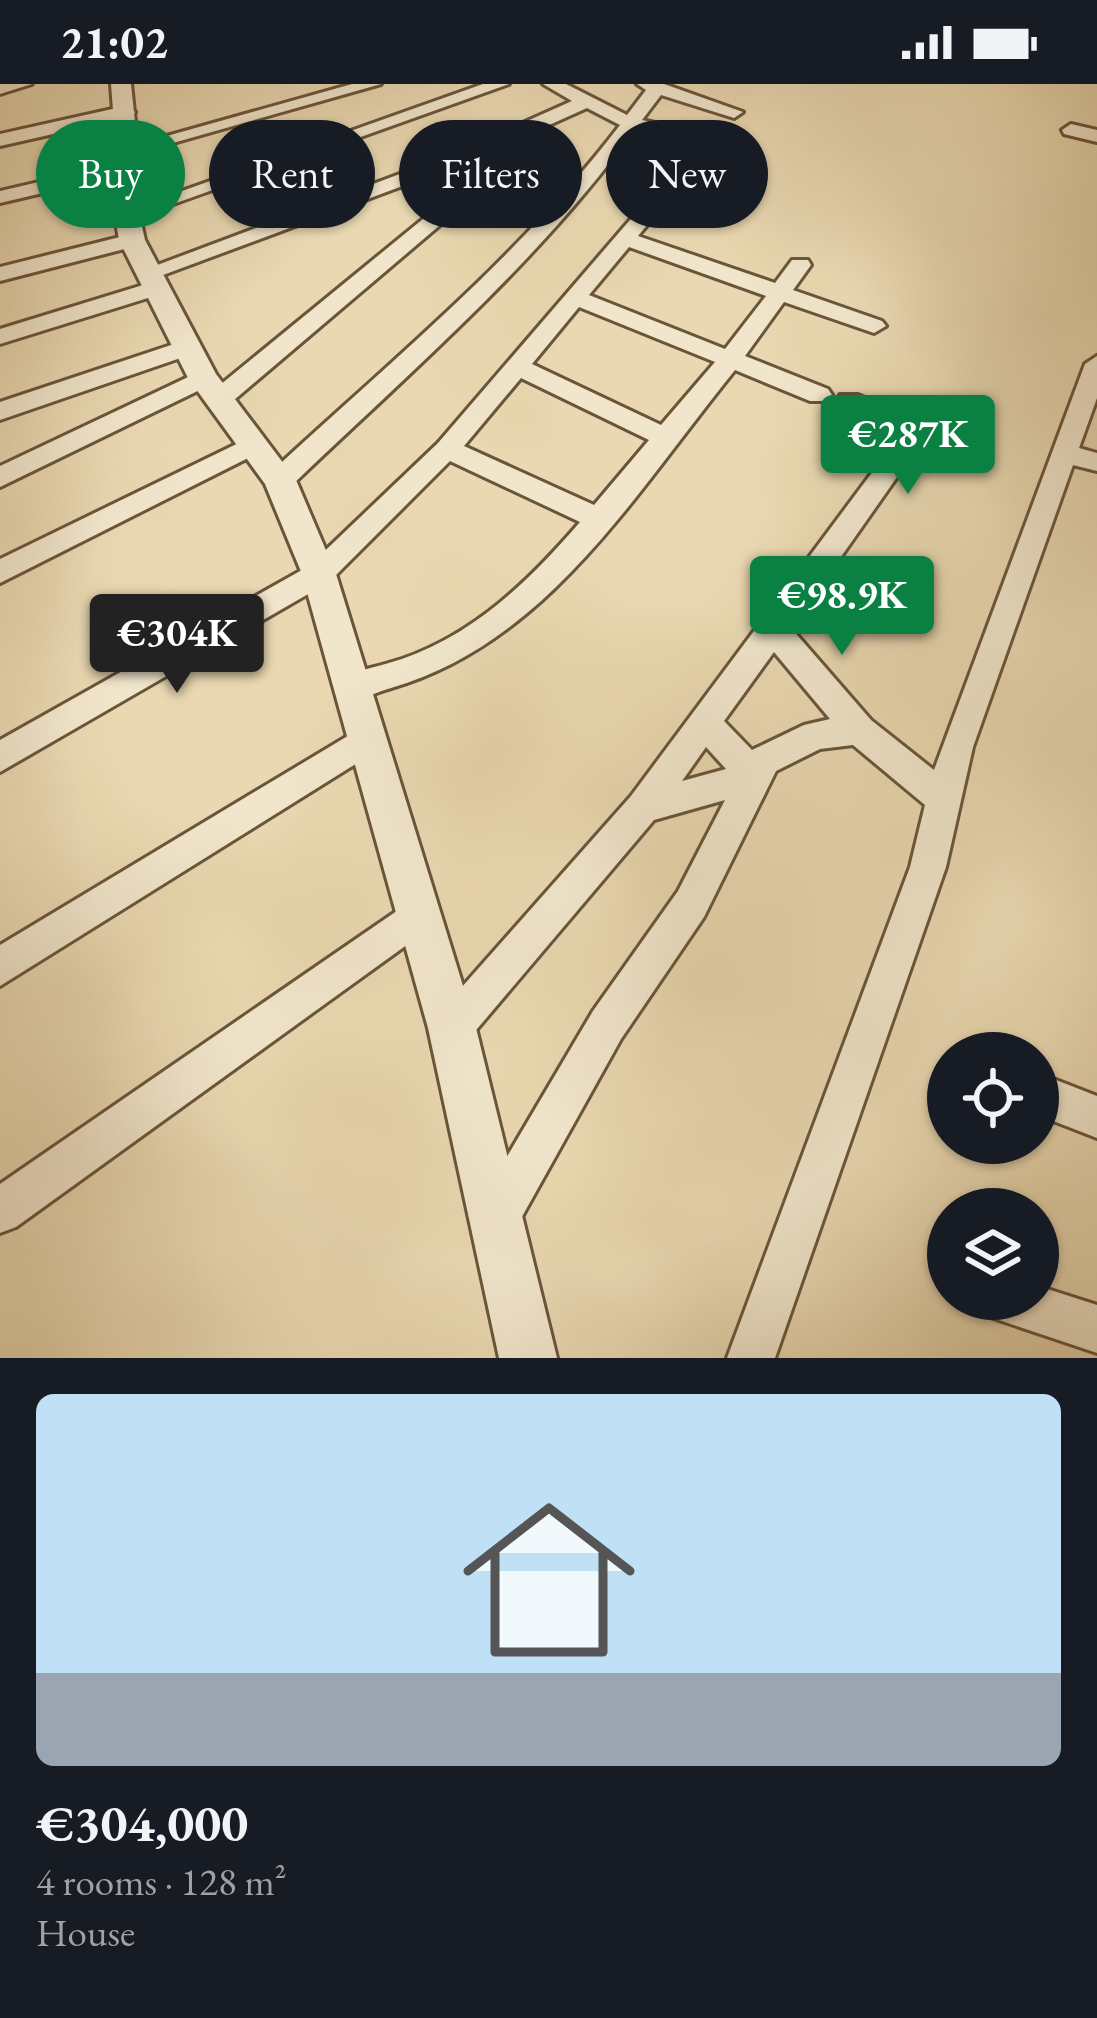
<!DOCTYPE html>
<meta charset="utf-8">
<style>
body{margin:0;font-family:"EB Garamond",serif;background:#20242c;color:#f1f3f6;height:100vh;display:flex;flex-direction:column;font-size:45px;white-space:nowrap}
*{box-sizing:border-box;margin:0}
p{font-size:39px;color:#9ea1a6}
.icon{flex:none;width:66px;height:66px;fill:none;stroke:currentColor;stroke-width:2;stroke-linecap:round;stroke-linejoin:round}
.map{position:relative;height:1274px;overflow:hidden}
.sheet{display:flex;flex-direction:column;background:#171b24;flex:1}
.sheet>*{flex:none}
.top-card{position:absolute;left:36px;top:36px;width:1026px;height:108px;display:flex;gap:24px}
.fabs{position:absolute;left:927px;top:948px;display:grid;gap:24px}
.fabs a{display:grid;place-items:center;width:132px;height:132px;border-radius:50%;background:#171b24;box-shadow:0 3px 9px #0004;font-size:60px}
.price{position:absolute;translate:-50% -102px;padding:0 27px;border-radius:12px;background:#0b8043;color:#fff;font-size:39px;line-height:78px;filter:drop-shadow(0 3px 6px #0008)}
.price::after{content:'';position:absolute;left:50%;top:72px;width:36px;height:27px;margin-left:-18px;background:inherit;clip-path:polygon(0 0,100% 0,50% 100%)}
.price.on{background:#222;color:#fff}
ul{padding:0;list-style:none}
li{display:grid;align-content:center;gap:24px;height:636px;padding:0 36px}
li span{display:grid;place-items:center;height:372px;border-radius:18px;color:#555}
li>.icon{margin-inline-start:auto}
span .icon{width:216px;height:216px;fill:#fffc;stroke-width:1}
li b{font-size:51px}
.tag{padding:0 42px;border-radius:54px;background:#171b24;box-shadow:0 3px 9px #0004;font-size:42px;line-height:108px}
.tag.on{background:#0b8043;color:#fff}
.status{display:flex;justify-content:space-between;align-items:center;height:84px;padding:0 60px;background:#171b24;direction:ltr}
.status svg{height:33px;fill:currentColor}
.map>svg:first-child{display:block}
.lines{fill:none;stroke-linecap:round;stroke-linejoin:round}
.minor-casing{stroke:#6a553a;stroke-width:6}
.tertiary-casing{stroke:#6a553a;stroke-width:6}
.minor{fill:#f1e6cc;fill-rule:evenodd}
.tertiary{fill:#f1e6cc;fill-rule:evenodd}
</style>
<div class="status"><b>21:02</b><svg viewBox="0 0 49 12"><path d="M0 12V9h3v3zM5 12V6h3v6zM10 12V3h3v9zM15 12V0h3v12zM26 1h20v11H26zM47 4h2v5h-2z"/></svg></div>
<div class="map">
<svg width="1097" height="1274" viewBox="0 0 1097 1274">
<rect width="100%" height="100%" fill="#e9d8b1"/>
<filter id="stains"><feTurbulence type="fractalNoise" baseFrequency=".00167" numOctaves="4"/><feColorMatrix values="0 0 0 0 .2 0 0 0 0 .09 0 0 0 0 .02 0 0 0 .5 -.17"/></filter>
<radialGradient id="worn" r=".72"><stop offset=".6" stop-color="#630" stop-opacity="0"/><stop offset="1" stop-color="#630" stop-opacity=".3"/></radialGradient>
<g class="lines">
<!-- minor casing -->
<g class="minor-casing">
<g id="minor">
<polygon points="0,0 32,0 0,10"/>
<polygon points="352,0 381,0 134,70 117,66"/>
<polygon points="483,0 509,0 134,134 117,130"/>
<path d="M543,0H566L627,31L646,6L637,0H664L743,28L734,34L661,11L642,36L692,48V56L635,45C538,179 409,289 290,403H270L266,396L270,389C390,278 520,172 620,41L587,24L467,78L155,194L147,196L136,189L453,70L572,17Z"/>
<polygon points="126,22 135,28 133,32 0,62 0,50"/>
<polygon points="1071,40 1097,46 1097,58 1064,50 1062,46"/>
<polygon points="125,78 132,80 132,88 0,119 0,107"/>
<polygon points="489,81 506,85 227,322 209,322 205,316 209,310"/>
<path d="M661,106L671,112L638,152L775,199L792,176H808L811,181L793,206L882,237L886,242L874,249L784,218L745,272L828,305L832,311L828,317H810L735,286C637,406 548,559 391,604C374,609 356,619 339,613L334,603L339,593C360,586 381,582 402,575C475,550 531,495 580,438L450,377L329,498L0,688V656L309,482L438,359L654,108ZM629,163L766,212L725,265L589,211ZM579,223L715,278L661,341L532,280ZM521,294L649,356L594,421L464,362Z"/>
<polygon points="132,150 140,151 140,161 0,197 0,183"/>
<polygon points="156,197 164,199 164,209 0,260 0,245"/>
<polygon points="186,256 198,264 195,269 0,336 0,318"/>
<path d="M1097,272V314L1079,364L1097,369V387L1073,381L973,663L946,783L775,1274H727L910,783L925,721L853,661L820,665L776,687L704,833L621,955L514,1147L498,1153L482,1147L476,1131L482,1115L593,927L678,807L725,716L654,736L466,958L452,964L438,958L432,944L438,930L631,712L897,355L896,348L840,323L836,317L840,311H858L918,337L923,356L791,544L871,636L934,686L1085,280ZM774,568L830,635L804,641L752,666L724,637ZM706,663L726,685L682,697Z"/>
<polygon points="203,286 212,288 215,294 212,300 0,403 0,382"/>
<polygon points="253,352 262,355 266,361 262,367 0,499 0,475"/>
<polygon points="366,641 378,646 383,656 378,666 0,902 0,861"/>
<polygon points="420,811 433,816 439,829 433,842 16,1143 0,1149 0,1100"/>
<polygon points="1038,989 1097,1012 1097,1054 1038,1031"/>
<polygon points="1038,1202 1097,1221 1097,1269 990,1233 984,1215 1038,1215"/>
</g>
</g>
<!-- tertiary casing -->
<g class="tertiary-casing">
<polygon id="tertiary" points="111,0 131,0 138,66 136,116 145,156 216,290 296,396 336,490 476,944 557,1274 499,1274 428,944 302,490 265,400 188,294 119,156 112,116 116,66"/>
</g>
<!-- minor -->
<use href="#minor" class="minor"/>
<!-- tertiary -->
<use href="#tertiary" class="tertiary"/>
</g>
<rect width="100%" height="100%" filter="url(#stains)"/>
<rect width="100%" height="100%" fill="url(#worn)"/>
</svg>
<div class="fabs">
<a><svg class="icon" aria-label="locate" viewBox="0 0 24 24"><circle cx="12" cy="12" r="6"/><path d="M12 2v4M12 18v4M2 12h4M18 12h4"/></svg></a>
<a><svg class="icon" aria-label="layers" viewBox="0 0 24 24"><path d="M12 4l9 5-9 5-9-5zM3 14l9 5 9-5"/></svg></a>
</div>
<b class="price" style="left:908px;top:413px">€287K</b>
<b class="price" style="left:842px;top:574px">€98.9K</b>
<b class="price on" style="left:177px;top:612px">€304K</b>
<div class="top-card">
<a class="tag on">Buy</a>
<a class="tag">Rent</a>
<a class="tag">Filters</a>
<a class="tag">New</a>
</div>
</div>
<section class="sheet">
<ul>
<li><span style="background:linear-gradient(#bfe0f5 75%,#9aa5b1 0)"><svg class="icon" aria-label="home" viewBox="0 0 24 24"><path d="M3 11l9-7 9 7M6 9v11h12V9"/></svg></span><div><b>€304,000</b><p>4 rooms · 128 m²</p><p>House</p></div></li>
</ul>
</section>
